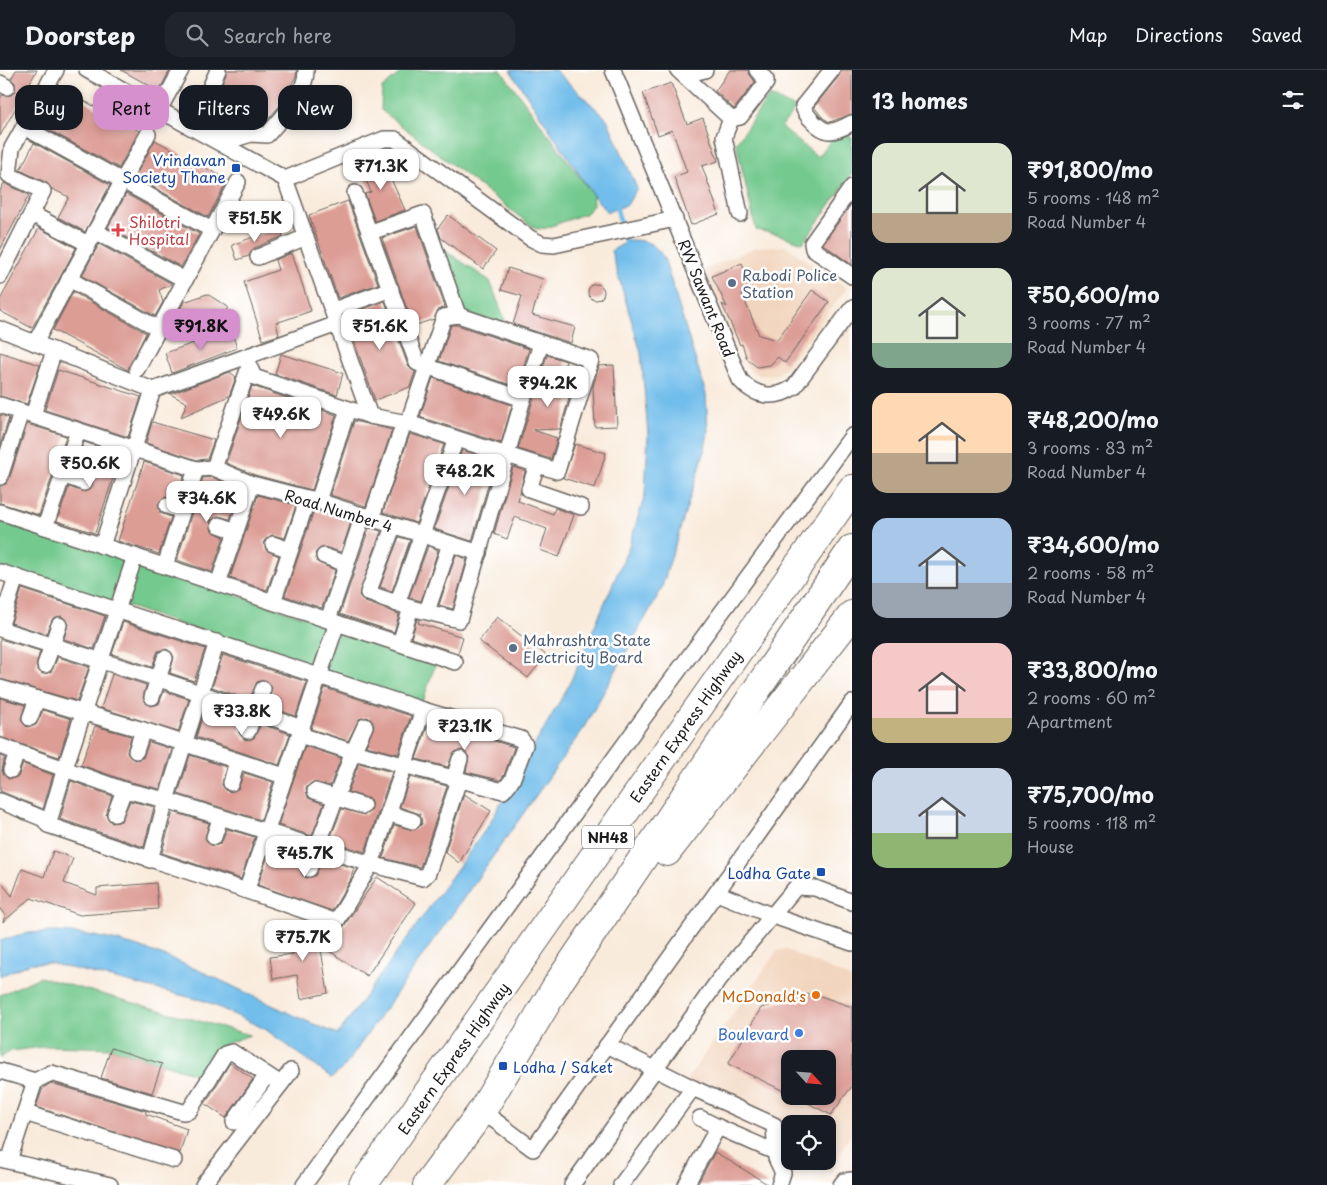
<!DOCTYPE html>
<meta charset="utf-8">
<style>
body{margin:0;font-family:"Playpen Sans",sans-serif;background:#20242c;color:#f1f3f6;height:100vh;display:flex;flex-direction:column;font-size:19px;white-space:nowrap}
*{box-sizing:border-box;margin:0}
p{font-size:16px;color:#9ea1a6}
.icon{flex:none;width:28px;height:28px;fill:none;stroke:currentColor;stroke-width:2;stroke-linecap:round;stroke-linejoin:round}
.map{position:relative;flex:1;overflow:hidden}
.side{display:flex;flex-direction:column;background:#171b24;width:475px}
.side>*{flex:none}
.hud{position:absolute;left:15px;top:15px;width:475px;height:45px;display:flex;gap:10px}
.needle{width:32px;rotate:116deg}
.fabs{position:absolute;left:781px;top:980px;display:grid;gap:10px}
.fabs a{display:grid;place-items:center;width:55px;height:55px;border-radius:10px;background:#171b24;box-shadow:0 2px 8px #0003;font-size:25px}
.price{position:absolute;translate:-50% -42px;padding:0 11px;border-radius:10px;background:#fff;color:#222;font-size:16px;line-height:32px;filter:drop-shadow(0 1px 2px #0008)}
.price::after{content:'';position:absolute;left:50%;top:30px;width:15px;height:11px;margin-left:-8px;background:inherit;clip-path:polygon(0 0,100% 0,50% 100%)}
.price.on{background:#d690ce;color:#111}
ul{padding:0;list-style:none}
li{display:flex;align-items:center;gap:15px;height:125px;padding:0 20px}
li span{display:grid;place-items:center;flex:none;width:140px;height:100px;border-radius:15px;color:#555}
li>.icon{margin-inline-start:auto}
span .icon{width:60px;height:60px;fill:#fffc;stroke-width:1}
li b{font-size:21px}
h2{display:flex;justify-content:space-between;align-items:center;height:60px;padding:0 20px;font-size:21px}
.tag{padding:0 18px;border-radius:15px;background:#171b24;box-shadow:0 2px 8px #0003;font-size:18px;line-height:45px}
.tag.on{background:#d690ce;color:#111}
header{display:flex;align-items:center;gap:30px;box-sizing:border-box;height:70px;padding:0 25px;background:#171b24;border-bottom:1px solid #363941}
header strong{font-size:24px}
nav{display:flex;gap:28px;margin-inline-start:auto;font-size:18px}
.search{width:350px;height:45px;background:#20242c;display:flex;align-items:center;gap:12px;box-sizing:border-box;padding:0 18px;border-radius:15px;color:#9ea1a6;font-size:19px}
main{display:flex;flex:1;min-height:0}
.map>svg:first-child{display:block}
.built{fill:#f2d5be;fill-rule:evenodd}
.green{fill:#73c98e;stroke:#487255}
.water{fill:#71bdeb;stroke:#466c84}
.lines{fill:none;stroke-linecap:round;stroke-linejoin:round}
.stream{stroke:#71bdeb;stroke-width:4.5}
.building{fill:#dc9d95}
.street-casing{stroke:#69645f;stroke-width:18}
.highway-casing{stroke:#69645f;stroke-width:30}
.street{stroke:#fff;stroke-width:15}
.highway{stroke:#fff;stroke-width:28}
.transit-dot{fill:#1a4fb4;stroke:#fff;stroke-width:2}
.health-dot{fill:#e0444e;stroke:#fff;stroke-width:2}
.service-dot{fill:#5c6f8a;stroke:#fff;stroke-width:2}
.food-dot{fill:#e8710a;stroke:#fff;stroke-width:2}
.shop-dot{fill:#3f7fe0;stroke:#fff;stroke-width:2}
.labels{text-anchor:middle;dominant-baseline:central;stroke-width:5;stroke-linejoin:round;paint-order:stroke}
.shield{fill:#fff;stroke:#606060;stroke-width:1}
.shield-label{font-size:14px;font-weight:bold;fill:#1c1c1c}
.transit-label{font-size:15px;fill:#164399;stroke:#fff;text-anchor:end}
.health-label{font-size:15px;fill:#be3a42;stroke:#fff;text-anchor:start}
.service-label{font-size:15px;fill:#4e5e75;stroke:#fff;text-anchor:start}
.street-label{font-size:15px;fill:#1c1c1c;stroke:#fff}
.food-label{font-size:15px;fill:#c56008;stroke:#fff;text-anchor:end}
.shop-label{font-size:15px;fill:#366cbe;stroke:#fff;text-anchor:end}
</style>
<header>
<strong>Doorstep</strong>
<div class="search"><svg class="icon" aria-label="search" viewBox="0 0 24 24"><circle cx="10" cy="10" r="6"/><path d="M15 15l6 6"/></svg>Search here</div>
<nav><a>Map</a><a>Directions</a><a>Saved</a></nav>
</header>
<main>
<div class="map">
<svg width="852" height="1115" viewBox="0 0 852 1115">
<rect width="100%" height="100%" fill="#fff"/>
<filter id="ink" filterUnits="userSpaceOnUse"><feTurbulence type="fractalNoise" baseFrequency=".02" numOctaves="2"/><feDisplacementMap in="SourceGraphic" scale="10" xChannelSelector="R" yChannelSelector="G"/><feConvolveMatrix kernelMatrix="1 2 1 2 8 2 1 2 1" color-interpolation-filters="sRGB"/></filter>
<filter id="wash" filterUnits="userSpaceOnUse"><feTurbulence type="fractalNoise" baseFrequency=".0096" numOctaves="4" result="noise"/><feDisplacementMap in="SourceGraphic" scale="20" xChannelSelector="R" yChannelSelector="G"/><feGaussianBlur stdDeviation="1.12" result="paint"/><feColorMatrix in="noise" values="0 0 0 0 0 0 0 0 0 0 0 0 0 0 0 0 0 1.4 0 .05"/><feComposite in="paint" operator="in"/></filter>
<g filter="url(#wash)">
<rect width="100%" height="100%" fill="#f9ebdc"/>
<!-- built -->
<g class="built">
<polygon points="786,176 847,218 784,299 778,304 761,306 751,301 744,292 704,200 756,177"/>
<path d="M785,879L852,909V1062L830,1102L811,1091H828V1054H790V1079L681,1018L777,881ZM790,989H828V1026H790Z"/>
</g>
<!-- green -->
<g class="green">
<polygon points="404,0 501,0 593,125 593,135 587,143 546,158 537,159 529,154 381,40 382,18"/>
<polygon points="769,26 796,38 781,57 818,87 840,59 852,68 852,104 803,173 777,164 756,160 736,73"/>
<polygon points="440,177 490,211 508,258 461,241"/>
<polygon points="0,445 128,489 114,534 0,498"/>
<polygon points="136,493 329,555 316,601 121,534"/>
<polygon points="339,558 437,590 422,633 322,603"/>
<polygon points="40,907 250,965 225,974 199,1005 111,978 51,976 11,981 0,988 0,925"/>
</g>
<!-- water -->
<g class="water">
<polygon points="510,0 555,0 607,49 637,118 627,135 607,142 593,125"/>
<path d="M630,170C647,170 655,174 664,188L706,324L708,362L704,383L661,520L583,659L345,996L332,1008L265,959L205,931L50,893H31L0,906V871C9,868 20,864 29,863C140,853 240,927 338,964L488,756L569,615L628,479L645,425L648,365L641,283L611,181Z"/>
</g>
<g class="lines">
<!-- stream -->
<polyline class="stream" points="616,135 626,176"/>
</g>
<g id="blocks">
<!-- building -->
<g class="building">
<polygon points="16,0 37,0 0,66 0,29 2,25 11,25 15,21 15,13 11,9"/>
<polygon points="121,0 170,0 159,21"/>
<polygon points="227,0 297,0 296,6 282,33 264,54 253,48 249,55 239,58 222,49 218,41 223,32 216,28"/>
<polygon points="730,0 748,0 755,12 734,39 715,21"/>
<polygon points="841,0 852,0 852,44 830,52 823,48 814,37 839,6"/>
<polygon points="671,13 687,54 703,48 718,91 702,96 719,144 691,155 674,107 687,102 672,60 658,65 643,23"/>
<polygon points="59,17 139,61 119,98 38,54"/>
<polygon points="155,70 228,110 208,147 135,107"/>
<polygon points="34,73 110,115 85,162 58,147 69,127 52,119 47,113 20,100"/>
<polygon points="382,89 405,140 375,151 365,124 371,122 361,98"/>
<polygon points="4,113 29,125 0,180 0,121"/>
<polygon points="126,124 199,164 181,197 108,157"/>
<polygon points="348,131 378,214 338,228 309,145"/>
<polygon points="852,133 852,195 823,174"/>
<polygon points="448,145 496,181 483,199 441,168 438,158"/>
<polygon points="417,156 445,237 438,240 434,249 413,256 382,168"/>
<polygon points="280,157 283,166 254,178 249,186 237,190 232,175"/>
<polygon points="39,158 76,178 32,258 0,241 0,230"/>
<polygon points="99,174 172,214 159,220 163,232 155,246 82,206"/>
<polygon points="292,183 311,241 276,253 279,265 263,270 244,212 278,200 275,190"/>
<polygon points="742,193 750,219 742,224 759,265 777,270 812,220 829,232 785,293 778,287 770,295 757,297 747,289 742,274 740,275 722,234 727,237 712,206"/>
<polygon points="508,198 543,209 532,245 575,257 571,273 513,254 522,226 501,220"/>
<circle cx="596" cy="222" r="8"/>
<polygon points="73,222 146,263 128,300 53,260"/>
<polygon points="207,224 228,237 219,254 197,242 185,262 172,255 184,232"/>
<polygon points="385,231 408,296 415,302 410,317 375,330 345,246"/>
<polygon points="451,255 457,255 529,279 517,317 439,291"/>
<polygon points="231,260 237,278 172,303 165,283"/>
<polygon points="0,282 40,295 27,334 0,326"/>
<polygon points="281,284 343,303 337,325 275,304"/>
<polygon points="547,285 566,291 564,298 577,302 560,359 533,360 557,368 551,389 518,379"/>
<polygon points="614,295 617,356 595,357 593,317 599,296"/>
<polygon points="58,300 141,327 128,367 45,340"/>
<polygon points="230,302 236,307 229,326 181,347 187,333 170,324"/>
<polygon points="433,308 512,335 501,373 420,347"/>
<polygon points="252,316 336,345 312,420 255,405 226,393"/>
<polygon points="0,345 9,348 0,376"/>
<polygon points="354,351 392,360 366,436 330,425"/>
<polygon points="152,352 214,370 207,389 197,390 146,373"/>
<polygon points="27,354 66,366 39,445 0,433 0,416 6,414 9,410"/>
<polygon points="410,364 444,374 416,453 383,442"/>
<polygon points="84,372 121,384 95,463 57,451 69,417 85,422 93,416 91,407 75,399"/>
<polygon points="575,374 606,383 595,418 563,408"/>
<polygon points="462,380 495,391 472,471 434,459"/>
<polygon points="144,392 184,405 176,429 165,427 158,434 160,443 171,447 159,484 118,471"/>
<polygon points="513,397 525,401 518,431 553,444 555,438 574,445 559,487 540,480 547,459 515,447 507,469 494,464"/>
<polygon points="212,407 240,419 230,449 218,446 210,451 212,461 224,467 212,502 177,490 203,408"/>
<polygon points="258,425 296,435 285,468 272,465 264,471 266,480 279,486 267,520 230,508"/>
<polygon points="314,440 351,452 341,482 323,477 315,483 317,492 335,500 322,538 285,526"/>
<polygon points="369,458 381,461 359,525 365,532 399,544 394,562 340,544"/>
<polygon points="399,467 410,470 392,521 380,517"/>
<polygon points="428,476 438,480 421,531 409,527"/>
<polygon points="456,485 467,489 453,539 439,535"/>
<polygon points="22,519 105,546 94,579 64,569 68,554 62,546 53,548 46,564 11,553"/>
<polygon points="497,547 546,585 528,608 479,571"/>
<polygon points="417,549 419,550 418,553 463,567 458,583 411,568"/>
<polygon points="123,552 205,579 194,611 170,603 174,587 167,579 158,581 152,597 112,584"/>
<polygon points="0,569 40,581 36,596 42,604 51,602 58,587 89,597 77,631 0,609"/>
<polygon points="223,585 307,612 296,646 267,636 272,618 266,610 257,612 249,630 212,617"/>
<polygon points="112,604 146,615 143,628 150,636 159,634 164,621 189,629 178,662 101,638"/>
<polygon points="325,618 411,646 398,684 366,676 374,656 368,647 359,649 348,671 311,659"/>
<polygon points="0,628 25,635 21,649 27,657 36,655 43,640 71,649 59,687 0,667"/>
<polygon points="206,635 243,648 239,662 245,670 254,668 261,654 290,664 279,695 196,667"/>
<polygon points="429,652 514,677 504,705 500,710 466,702 469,687 462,680 453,683 448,697 416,689"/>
<polygon points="95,656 131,666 127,682 134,690 143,688 149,672 172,679 160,719 127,711 81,695"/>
<polygon points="305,676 341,688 330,716 313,712 306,718 308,728 324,734 312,766 278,755"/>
<polygon points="190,685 226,697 222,715 228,722 238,719 244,703 273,712 261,750 178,724"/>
<polygon points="0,686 5,688 2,701 8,709 18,707 23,694 53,705 43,739 0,721"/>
<polygon points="359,693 392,702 365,782 329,771 342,739 365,745 372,739 370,729 348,722"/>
<polygon points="410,707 447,716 420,797 383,788 394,755 414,760 422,754 420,744 400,737"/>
<polygon points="71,711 112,726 106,745 112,753 121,751 130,731 154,737 144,777 60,749"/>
<polygon points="464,724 491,741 459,793 445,782"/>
<polygon points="173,742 209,753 205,768 212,776 221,774 227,759 255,767 241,809 162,783"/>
<polygon points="272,773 305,783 300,800 306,808 315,806 323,789 354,798 350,811 332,841 258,815"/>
<polygon points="53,781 73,788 64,813 97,825 97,818 156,813 158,839 80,845 31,828 3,852 5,845 0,839 0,811 12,826 22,799 44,807"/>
<polygon points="377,807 416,833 367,906 328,880"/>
<polygon points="315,854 317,855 328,923 301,929 297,905 273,909 270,887 293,884 289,858"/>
<polygon points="812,923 852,937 852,1016 831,1045 794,1026 828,1026 828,989 790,989 790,1024 728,994 761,938"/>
<polygon points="111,978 162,994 152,1023 101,1008"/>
<polygon points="230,993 253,1009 226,1048 205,1034"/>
<polygon points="51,1013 146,1041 146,1044 187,1059 180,1083 36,1037 43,1018"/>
<polygon points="715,1082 769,1115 697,1115"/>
</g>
</g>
</g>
<g filter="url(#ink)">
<use href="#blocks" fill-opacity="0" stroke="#69645f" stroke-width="1"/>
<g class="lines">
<!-- street casing -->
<g class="street-casing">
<g id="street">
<polyline points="87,0 285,109 384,69 395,69 530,168 542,174 554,175 675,149"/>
<path d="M218,0L201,38L209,44L215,56L238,68L251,64L267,65C281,49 307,22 306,0"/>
<path d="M613,0L740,310C755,327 775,330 794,317L852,238"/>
<polyline points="678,0 731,49 740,47 766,13 766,10 757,0"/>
<path d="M832,0L803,36C805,45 819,60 829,61C836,62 846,56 852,53"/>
<polyline points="684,5 705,0"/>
<polyline points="0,13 7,17"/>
<polyline points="159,40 181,0"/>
<polyline points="731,49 724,67 740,144"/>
<polyline points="24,57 212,160"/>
<polyline points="285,109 370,346 408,353 557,401 591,290 458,245 423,144 371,162"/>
<polyline points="852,117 812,173 813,179 852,206"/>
<polyline points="355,123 417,293 523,329"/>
<polyline points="32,144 88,174"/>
<polyline points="95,161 185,210"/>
<polyline points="258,187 306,167"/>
<polyline points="0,206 43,121 9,105 12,78 56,0"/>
<polyline points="69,209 159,259"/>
<polyline points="339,238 391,219"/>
<polyline points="0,259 153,320 337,254"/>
<polyline points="35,273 148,64"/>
<polyline points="245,287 254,307 370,346"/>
<polyline points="137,299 238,112"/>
<polyline points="0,335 196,399 214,398 252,414 318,431 479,483"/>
<polyline points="33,345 54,281"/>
<polyline points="408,353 444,247 458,245"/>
<polyline points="537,395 529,419 581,437"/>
<polyline points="214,398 249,297"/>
<polyline points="63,405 84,413"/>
<polyline points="0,407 21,342"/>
<polyline points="318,431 348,339"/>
<polyline points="167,436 182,441"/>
<polyline points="0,442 455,592"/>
<polyline points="371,449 404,353"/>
<polyline points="219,455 236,461"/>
<polyline points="45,457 78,361"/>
<polyline points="393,457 368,523 411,538 459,550 523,329 541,274"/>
<polyline points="273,474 290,480"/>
<polyline points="102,476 153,320"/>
<polyline points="324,486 346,494"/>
<polyline points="165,496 196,399"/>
<polyline points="0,502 423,640 521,669 525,675 512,710 503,721 353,682 365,656"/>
<polyline points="218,514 252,414"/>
<polyline points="273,532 308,428"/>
<polyline points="397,534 456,369"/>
<polyline points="427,541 450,474"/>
<polyline points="328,550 363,445"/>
<polyline points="0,558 16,507"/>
<polyline points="0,559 159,609 302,658"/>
<polyline points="400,573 411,538"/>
<polyline points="45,595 59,555"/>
<polyline points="0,618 143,660 284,706"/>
<polyline points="152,627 165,588"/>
<polyline points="30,648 37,629"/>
<polyline points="248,661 263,619"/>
<polyline points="300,665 353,682 309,799"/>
<polyline points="0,676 124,720 166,730 371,794 423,808 428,803 459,710"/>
<polyline points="136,681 143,660"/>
<polyline points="11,700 17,682"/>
<polyline points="454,709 460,689"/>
<polyline points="231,713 237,691"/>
<polyline points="315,721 363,736"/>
<path d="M0,731L44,749L48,755C144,788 241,817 336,852L371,794L423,640"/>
<polyline points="388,743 413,751"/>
<polyline points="115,744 124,720"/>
<polyline points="48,755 65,698 135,486"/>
<polyline points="214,767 220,749"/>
<polyline points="150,790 166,730 217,572"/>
<polyline points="247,819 337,553"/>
<polyline points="717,823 773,846 852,873"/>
<polyline points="607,975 693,1018 621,1115"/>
<polyline points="0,1001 35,1011"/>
<polyline points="693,1018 774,1055 776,1088 783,1103 779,1115"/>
<polyline points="482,1041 533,1079 852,633"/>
<polyline points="25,1043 174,1090"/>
<polyline points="700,1048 718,1057"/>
<polyline points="234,1052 267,1005"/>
<polyline points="0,1089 110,1115"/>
<polyline points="9,1091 35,1011 51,1003 183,1042 189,1041 225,984 232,982 281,1014"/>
<polyline points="203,1115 291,1001"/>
<polyline points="304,1115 645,646 852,366"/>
<polyline points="572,1115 718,911 796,817 815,818 852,832"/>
<polyline points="686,1115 718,1057 775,1082"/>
<polyline points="841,1115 844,1111 852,1110"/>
</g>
</g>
<!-- highway casing -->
<g class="highway-casing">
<g id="highway">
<polyline points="667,782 852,545"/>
<polyline points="363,1115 852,419"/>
<polyline points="427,1115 482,1041 559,912 852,479"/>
</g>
</g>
<!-- street -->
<use href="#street" class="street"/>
<!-- highway -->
<use href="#highway" class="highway"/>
</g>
</g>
<!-- markers -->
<g class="transit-dot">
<rect x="231" y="93" width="10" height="10" rx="2.5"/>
<rect x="816" y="797" width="10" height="10" rx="2.5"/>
<rect x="498" y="991" width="10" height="10" rx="2.5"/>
</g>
<path class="health-dot" d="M115.5 152.5h5v5h5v5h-5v5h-5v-5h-5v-5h5z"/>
<g class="service-dot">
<circle cx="732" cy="213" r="5"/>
<circle cx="513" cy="578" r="5"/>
</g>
<circle class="food-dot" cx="816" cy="925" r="5"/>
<circle class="shop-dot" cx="799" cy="963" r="5"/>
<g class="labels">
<!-- shield labels -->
<rect class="shield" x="582" y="755.5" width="52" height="23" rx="4"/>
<g class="shield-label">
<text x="608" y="767">NH48</text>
</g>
<!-- transit labels -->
<g class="transit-label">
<text x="226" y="89">Vrindavan<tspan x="226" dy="17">Society Thane</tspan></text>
<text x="811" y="802">Lodha Gate</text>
<text x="513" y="996" text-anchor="start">Lodha / Saket</text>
</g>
<!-- health labels -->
<g class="health-label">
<text x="129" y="151">Shilotri<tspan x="129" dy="17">Hospital</tspan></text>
</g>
<!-- service labels -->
<g class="service-label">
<text x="742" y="204">Rabodi Police<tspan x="742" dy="17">Station</tspan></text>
<text x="523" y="569">Mahrashtra State<tspan x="523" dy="17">Electricity Board</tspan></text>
</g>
<!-- street labels -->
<g class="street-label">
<text transform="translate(707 228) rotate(68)">RW Sawant Road</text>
<text transform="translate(339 440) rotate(17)">Road Number 4</text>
<text transform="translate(685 656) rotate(-55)">Eastern Express Highway</text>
<text transform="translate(453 988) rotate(-55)">Eastern Express Highway</text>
</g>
<!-- food labels -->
<g class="food-label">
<text x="806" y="925">McDonald's</text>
</g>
<!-- shop labels -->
<g class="shop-label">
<text x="789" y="963">Boulevard</text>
</g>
</g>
</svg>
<div class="fabs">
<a><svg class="needle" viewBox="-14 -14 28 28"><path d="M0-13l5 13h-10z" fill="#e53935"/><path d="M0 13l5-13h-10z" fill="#9ea1a6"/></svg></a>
<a><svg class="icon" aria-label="locate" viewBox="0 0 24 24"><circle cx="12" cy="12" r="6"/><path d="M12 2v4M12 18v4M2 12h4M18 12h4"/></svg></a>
</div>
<b class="price" style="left:381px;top:121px">₹71.3K</b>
<b class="price" style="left:255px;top:173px">₹51.5K</b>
<b class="price on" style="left:201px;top:281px">₹91.8K</b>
<b class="price" style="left:380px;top:281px">₹51.6K</b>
<b class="price" style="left:548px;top:338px">₹94.2K</b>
<b class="price" style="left:281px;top:369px">₹49.6K</b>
<b class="price" style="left:90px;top:418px">₹50.6K</b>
<b class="price" style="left:465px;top:426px">₹48.2K</b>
<b class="price" style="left:207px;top:453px">₹34.6K</b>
<b class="price" style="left:242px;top:666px">₹33.8K</b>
<b class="price" style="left:465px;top:681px">₹23.1K</b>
<b class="price" style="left:305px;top:808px">₹45.7K</b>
<b class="price" style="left:303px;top:892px">₹75.7K</b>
<div class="hud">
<a class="tag">Buy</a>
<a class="tag on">Rent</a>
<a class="tag">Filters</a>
<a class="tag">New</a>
</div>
</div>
<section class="side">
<h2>13 homes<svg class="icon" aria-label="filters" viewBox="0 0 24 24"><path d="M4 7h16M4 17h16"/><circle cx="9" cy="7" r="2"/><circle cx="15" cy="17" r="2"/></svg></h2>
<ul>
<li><span style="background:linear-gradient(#dfe7d0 70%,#b9a48a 0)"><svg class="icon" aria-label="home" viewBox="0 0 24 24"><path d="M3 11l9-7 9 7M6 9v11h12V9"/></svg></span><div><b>₹91,800/mo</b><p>5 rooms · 148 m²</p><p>Road Number 4</p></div></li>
<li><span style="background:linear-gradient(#dfe7d0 75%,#7fa58c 0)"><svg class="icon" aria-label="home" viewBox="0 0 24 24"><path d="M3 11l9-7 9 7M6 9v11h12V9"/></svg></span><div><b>₹50,600/mo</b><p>3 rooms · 77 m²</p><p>Road Number 4</p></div></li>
<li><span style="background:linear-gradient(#ffd9b3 60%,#b9a48a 0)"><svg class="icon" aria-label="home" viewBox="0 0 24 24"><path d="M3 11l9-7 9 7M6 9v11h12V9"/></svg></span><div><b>₹48,200/mo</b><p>3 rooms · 83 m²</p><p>Road Number 4</p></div></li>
<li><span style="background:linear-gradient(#a9c7e8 65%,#9aa5b1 0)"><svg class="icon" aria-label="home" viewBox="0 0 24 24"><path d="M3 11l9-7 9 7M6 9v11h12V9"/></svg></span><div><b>₹34,600/mo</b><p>2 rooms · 58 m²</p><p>Road Number 4</p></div></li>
<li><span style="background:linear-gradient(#f6c9c9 75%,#c2b280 0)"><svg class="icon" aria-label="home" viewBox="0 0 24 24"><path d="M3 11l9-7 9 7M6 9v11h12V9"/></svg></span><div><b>₹33,800/mo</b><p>2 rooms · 60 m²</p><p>Apartment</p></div></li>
<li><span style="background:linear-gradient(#c9d6e8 65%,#8fb573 0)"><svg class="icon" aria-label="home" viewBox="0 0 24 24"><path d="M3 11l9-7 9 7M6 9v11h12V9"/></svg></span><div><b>₹75,700/mo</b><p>5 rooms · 118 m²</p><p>House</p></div></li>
</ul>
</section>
</main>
